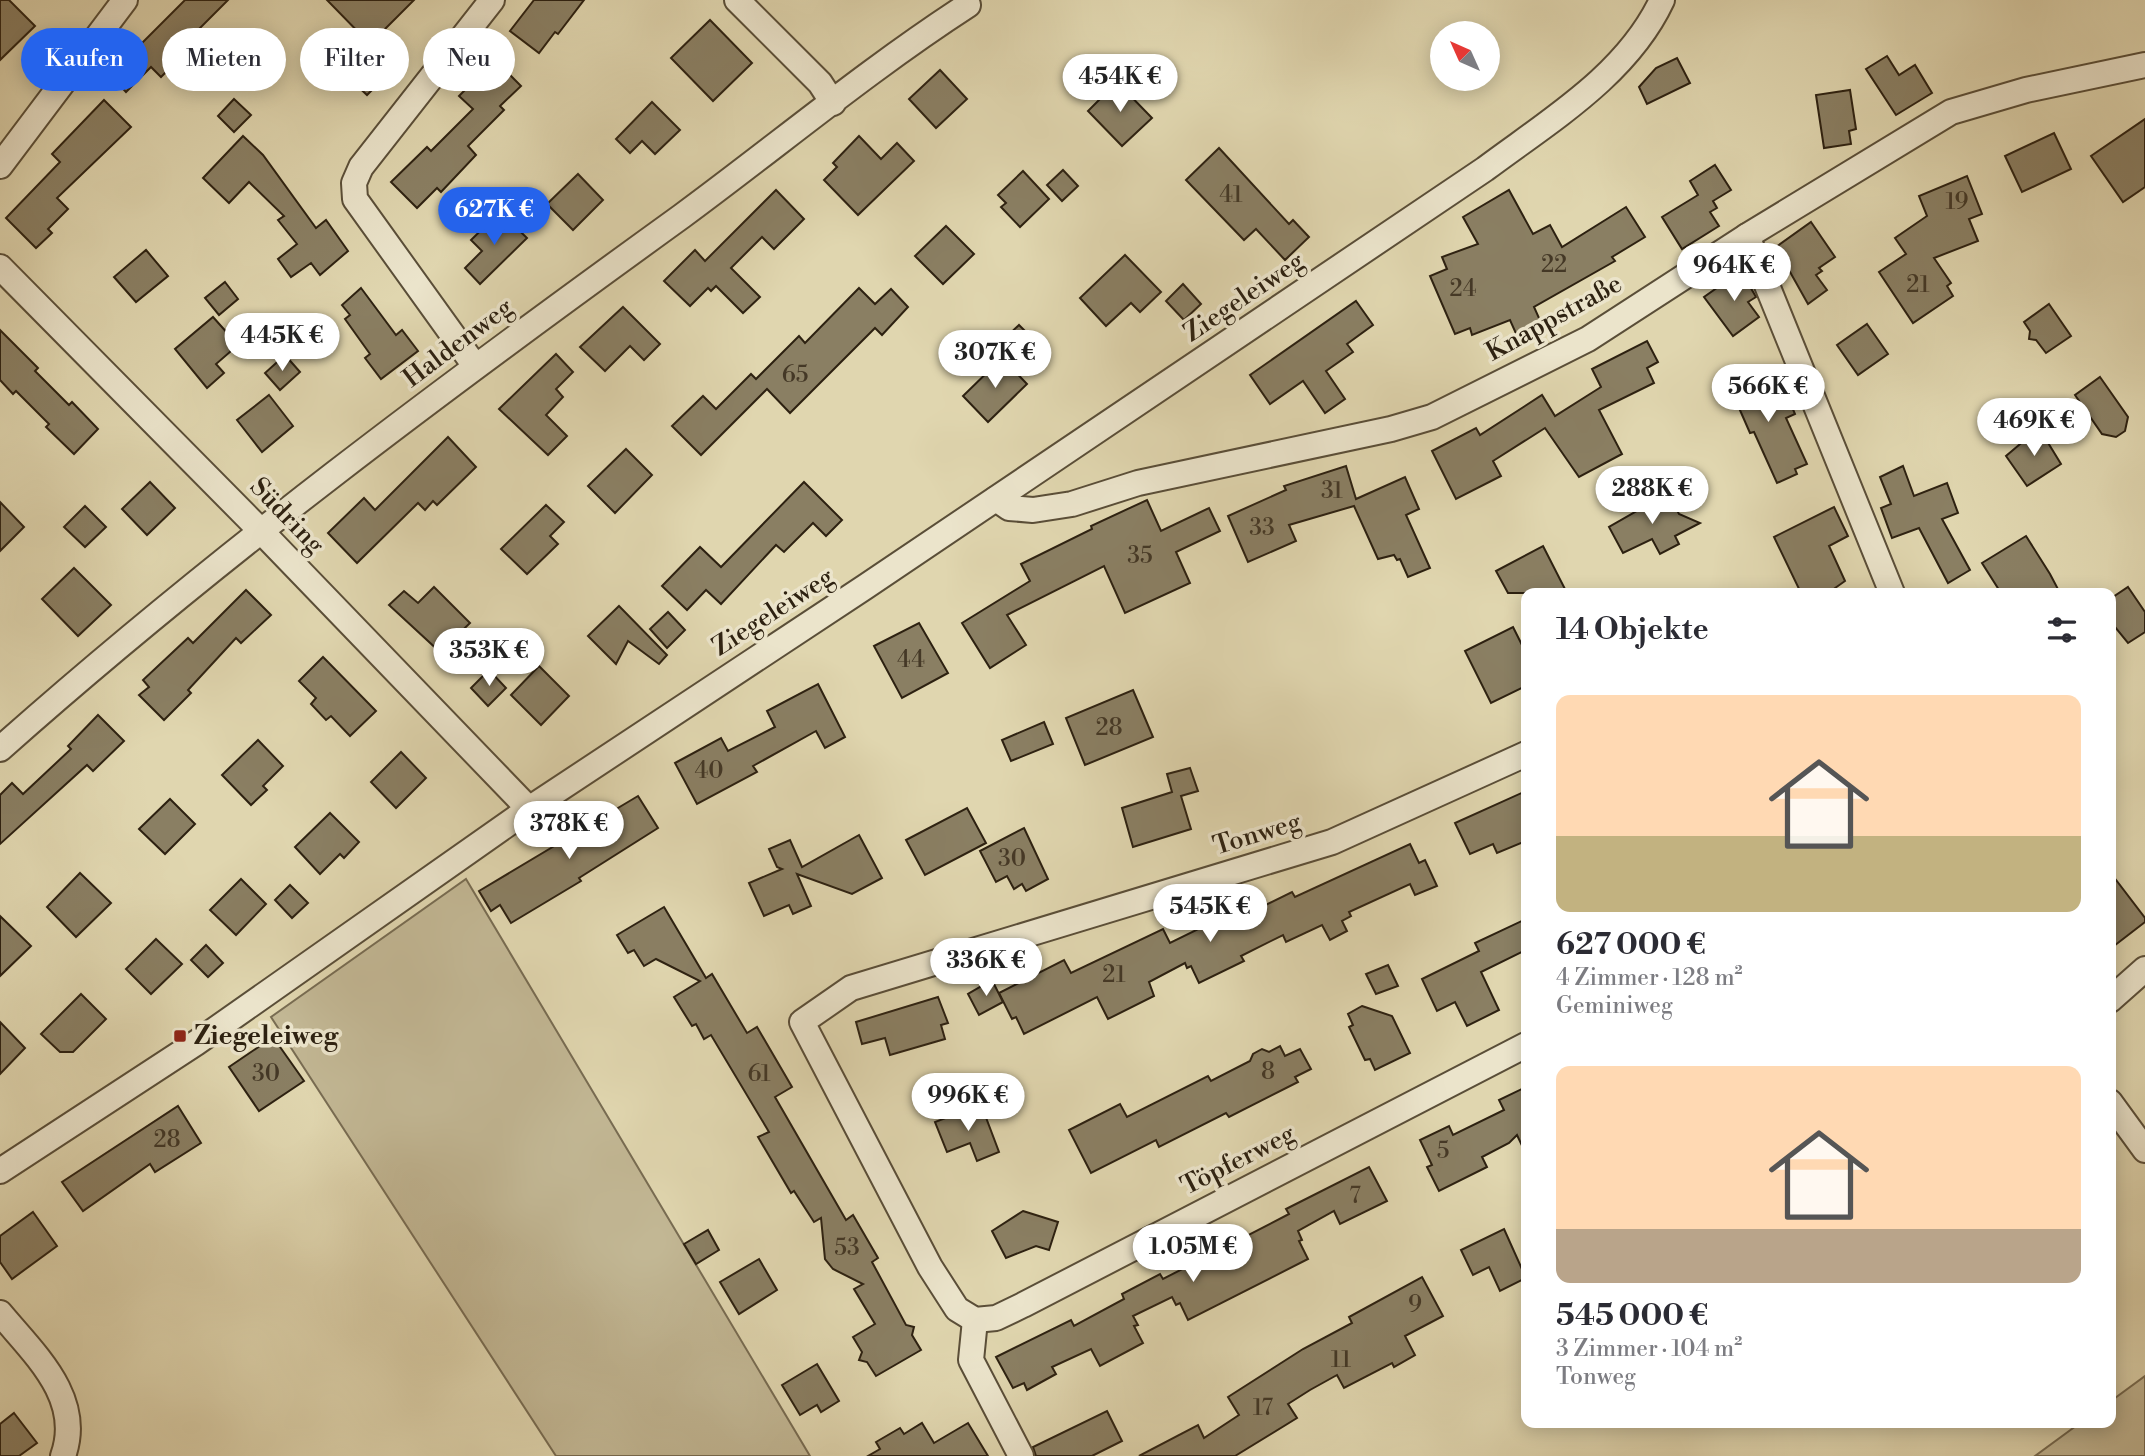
<!DOCTYPE html>
<html lang="de">
<meta charset="utf-8">
<style>
body{margin:0;font-family:"Libre Bodoni",serif;background:#f2f2f3;color:#2b2b33;height:100vh;display:flex;flex-direction:column;font-size:26px;white-space:nowrap}
*{box-sizing:border-box;margin:0}
p{font-size:23px;color:#7c7c81}
.icon{flex:none;width:38px;height:38px;fill:none;stroke:currentColor;stroke-width:2;stroke-linecap:round;stroke-linejoin:round}
.map{position:relative;flex:1;overflow:hidden}
.details{position:absolute;left:1521px;top:588px;width:595px;height:840px;display:flex;flex-direction:column;background:#fff;border-radius:14px;box-shadow:0 4px 18px #0003}
.details>*{flex:none}
.guide{position:absolute;left:21px;top:28px;width:665px;height:63px;display:flex;gap:14px}
.needle{width:46px;rotate:315deg}
.controls{position:absolute;left:1430px;top:21px;display:grid;gap:14px}
.controls a{display:grid;place-items:center;width:70px;height:70px;border-radius:50%;background:#fff;box-shadow:0 4px 18px #0003;font-size:35px}
.price{position:absolute;translate:-50% -60px;padding:0 16px;border-radius:24px;background:#fff;color:#222;font-size:23px;line-height:46px;filter:drop-shadow(0 2px 4px #0008)}
.price::after{content:'';position:absolute;left:50%;top:42px;width:21px;height:16px;margin-left:-10px;background:inherit;clip-path:polygon(0 0,100% 0,50% 100%)}
.price.active{background:#2563eb;color:#fff}
ul{padding:0;list-style:none}
li{display:grid;align-content:center;gap:14px;height:371px;padding:0 35px}
li span{display:grid;place-items:center;height:217px;border-radius:14px;color:#555}
li>.icon{margin-inline-start:auto}
span .icon{width:126px;height:126px;fill:#fffc;stroke-width:1}
li b{font-size:30px}
h2{display:flex;justify-content:space-between;align-items:center;height:84px;padding:0 35px;font-size:30px}
.pill{padding:0 24px;border-radius:32px;background:#fff;box-shadow:0 4px 18px #0003;font-size:24px;line-height:63px}
.pill.active{background:#2563eb;color:#fff}
.map>svg:first-child{display:block}
.green{fill:#c2b794;stroke:#786c52;stroke-width:2}
.building{fill:#8a7f63;stroke:#2d2111;stroke-width:2}
.lines{fill:none;stroke-linecap:round;stroke-linejoin:round}
.street-casing{stroke:#5a4e38;stroke-width:28}
.street{stroke:#ebe4cb;stroke-width:24}
.poi-dot{fill:#8f2418;stroke:#ebe4cb;stroke-width:2.5}
.labels{text-anchor:middle;dominant-baseline:central;stroke-width:7;stroke-linejoin:round;paint-order:stroke}
.number-label{font-size:23px;fill:#443826}
.street-label{font-size:26px;fill:#2d2111;stroke:#ebe4cb}
.poi-label{font-size:26px;font-weight:bold;fill:#2d2111;stroke:#ebe4cb;text-anchor:start}
</style>
<div class="map">
<svg width="2145" height="1456" viewBox="0 0 2145 1456">
<rect width="100%" height="100%" fill="#e0d6af"/>
<filter id="stains"><feTurbulence type="fractalNoise" baseFrequency=".00286" numOctaves="4"/><feColorMatrix values="0 0 0 0 .2 0 0 0 0 .09 0 0 0 0 .02 0 0 0 .5 -.17"/></filter>
<radialGradient id="worn" r=".72"><stop offset=".6" stop-color="#630" stop-opacity="0"/><stop offset="1" stop-color="#630" stop-opacity=".3"/></radialGradient>
<!-- green -->
<g class="green">
<polygon points="466,879 810,1456 556,1456 271,1017"/>
<polygon points="2145,1376 2145,1456 2035,1456 2080,1423 2110,1423 2111,1401"/>
</g>
<!-- building -->
<g class="building">
<polygon points="0,0 9,0 35,26 0,60"/>
<polygon points="185,0 228,0 191,37 205,51 190,66 181,57 161,77 151,67 126,92 110,75"/>
<polygon points="327,0 414,0 370,44"/>
<polygon points="534,0 584,0 558,34 555,32 539,53 510,31"/>
<polygon points="710,20 752,63 713,101 671,58"/>
<polygon points="1887,56 1899,75 1915,65 1932,93 1896,115 1866,69"/>
<polygon points="1677,58 1690,83 1647,104 1639,87 1656,68"/>
<polygon points="495,60 521,86 500,106 504,110 468,146 476,155 441,192 437,188 417,208 391,182 427,147 431,151 473,109 459,96"/>
<polygon points="368,61 384,78 367,95 350,79"/>
<polygon points="940,70 967,99 936,128 909,99"/>
<polygon points="1117,82 1152,118 1122,146 1088,111"/>
<polygon points="1850,90 1856,129 1849,131 1851,144 1824,148 1816,95"/>
<polygon points="234,99 251,115 234,132 218,116"/>
<polygon points="104,100 131,127 57,198 68,209 48,229 52,233 36,248 6,218 60,162 52,154"/>
<polygon points="652,102 680,130 655,154 642,141 630,153 616,139"/>
<polygon points="2145,119 2145,187 2123,202 2091,156"/>
<polygon points="2054,133 2071,169 2022,192 2005,156"/>
<polygon points="243,136 263,155 316,228 326,220 348,251 320,275 311,263 291,277 278,259 297,244 278,220 284,216 249,182 229,203 203,178"/>
<polygon points="859,136 881,159 897,143 914,161 858,215 824,180 837,167 833,163"/>
<polygon points="1219,148 1289,224 1293,220 1309,237 1285,260 1256,229 1244,240 1186,180"/>
<polygon points="1715,165 1731,190 1713,201 1717,208 1710,212 1719,226 1682,249 1662,217 1698,195 1690,181"/>
<polygon points="1063,170 1078,186 1062,201 1047,185"/>
<polygon points="1023,171 1049,199 1020,227 1001,207 1006,203 998,195"/>
<polygon points="578,174 603,200 573,230 547,204"/>
<polygon points="1967,176 1982,214 1969,219 1978,241 1934,258 1951,283 1947,286 1953,296 1913,323 1879,272 1906,254 1895,238 1927,216 1919,196"/>
<polygon points="776,190 804,219 774,249 762,237 731,268 760,297 743,313 716,286 711,291 708,288 690,306 664,281 695,250 705,261"/>
<polygon points="1509,190 1533,234 1550,225 1562,247 1626,207 1645,237 1612,257 1615,261 1534,307 1543,327 1518,338 1510,320 1472,335 1470,328 1455,334 1430,276 1447,269 1442,257 1478,244 1463,217"/>
<polygon points="500,212 527,238 480,284 465,268 482,251 471,240"/>
<polygon points="1811,222 1835,257 1819,268 1822,271 1816,275 1827,290 1808,304 1776,247"/>
<polygon points="946,226 974,254 943,284 915,256"/>
<polygon points="146,250 168,276 136,302 114,277"/>
<polygon points="1125,255 1161,292 1140,312 1131,303 1106,326 1080,298"/>
<polygon points="1741,271 1756,297 1748,302 1759,317 1733,336 1704,297"/>
<polygon points="225,282 238,299 219,315 205,298"/>
<polygon points="1183,284 1201,304 1184,320 1166,301"/>
<polygon points="361,288 396,335 402,330 418,351 381,379 365,358 370,354 345,319 350,315 342,305"/>
<polygon points="859,288 875,304 891,289 908,307 882,335 875,328 790,413 767,389 701,455 672,426 703,396 716,409 751,374 756,379 799,336 805,343"/>
<polygon points="1356,301 1373,325 1347,344 1353,352 1326,371 1345,399 1325,413 1303,381 1270,404 1250,375"/>
<polygon points="2049,304 2071,336 2046,353 2036,340 2029,339 2030,331 2024,322"/>
<polygon points="623,307 660,344 644,360 630,346 605,371 580,347"/>
<polygon points="213,317 238,345 216,364 224,373 207,388 175,349"/>
<polygon points="1867,324 1888,354 1858,375 1837,345"/>
<polygon points="1019,325 1035,341 1018,358 1002,341"/>
<polygon points="0,330 38,368 35,371 69,405 72,402 98,429 74,454 46,427 49,424 16,391 13,394 0,380"/>
<polygon points="1647,341 1658,362 1647,368 1654,383 1599,410 1622,454 1579,477 1545,428 1493,461 1501,476 1456,499 1432,451 1476,428 1480,435 1542,395 1555,416 1601,387 1592,369"/>
<polygon points="556,354 573,372 556,389 563,397 546,415 567,436 548,455 499,409"/>
<polygon points="285,355 300,372 280,390 265,373"/>
<polygon points="1002,358 1027,384 988,422 963,396"/>
<polygon points="1739,373 1748,395 1781,381 1795,414 1786,418 1807,464 1795,469 1797,474 1777,483 1754,432 1750,433 1736,401 1727,406 1717,382"/>
<polygon points="2100,377 2128,417 2125,431 2116,437 2102,434 2075,395"/>
<polygon points="269,395 293,426 262,452 237,420"/>
<polygon points="2039,428 2061,464 2027,486 2006,456"/>
<polygon points="448,437 476,467 437,505 433,501 425,510 418,503 357,563 328,533 364,498 375,510"/>
<polygon points="626,449 652,475 615,513 588,486"/>
<polygon points="1346,466 1356,499 1405,477 1419,509 1406,515 1430,568 1408,577 1400,559 1397,560 1394,555 1378,559 1354,506 1289,525 1296,541 1248,562 1228,516 1286,490 1284,486"/>
<polygon points="1903,466 1914,496 1947,483 1958,513 1942,519 1970,570 1948,583 1919,528 1892,538 1881,508 1891,504 1880,477"/>
<polygon points="150,482 175,508 147,535 122,509"/>
<polygon points="804,482 842,520 826,536 813,523 784,552 776,545 721,604 706,590 687,610 662,586 700,547 721,567"/>
<polygon points="1668,493 1679,514 1700,523 1675,536 1679,544 1660,554 1652,539 1623,553 1609,527"/>
<polygon points="1147,500 1161,531 1209,508 1220,531 1176,552 1190,583 1125,613 1104,566 1007,615 1026,645 990,668 962,623 1030,581 1021,564 1092,529 1091,526"/>
<polygon points="0,502 24,527 0,551"/>
<polygon points="546,505 564,522 550,536 558,544 527,574 501,549"/>
<polygon points="85,506 106,527 85,547 64,527"/>
<polygon points="1834,507 1848,536 1829,546 1845,581 1828,593 1801,593 1774,537"/>
<polygon points="2026,536 2050,574 2060,593 2001,593 1982,563"/>
<polygon points="1543,546 1567,593 1508,593 1496,571"/>
<polygon points="74,568 111,605 78,636 42,599"/>
<polygon points="434,587 470,623 440,652 389,605 404,591 418,603"/>
<polygon points="2128,587 2145,612 2145,632 2128,643 2110,621 2110,599"/>
<polygon points="246,590 271,615 241,643 236,638 188,690 191,693 164,720 139,695 149,687 143,680 188,638 193,643"/>
<polygon points="619,606 667,655 659,664 628,641 616,664 588,636"/>
<polygon points="668,612 685,630 667,648 650,629"/>
<polygon points="919,623 948,673 902,698 874,646"/>
<polygon points="1513,627 1526,653 1526,686 1491,703 1465,651"/>
<polygon points="323,657 376,711 350,736 331,716 326,720 311,704 316,698 299,681"/>
<polygon points="539,666 569,696 541,725 511,695"/>
<polygon points="489,670 506,688 488,706 471,688"/>
<polygon points="818,684 845,737 825,748 816,731 753,766 757,772 697,804 675,763 721,738 728,751 775,727 767,711"/>
<polygon points="1133,690 1153,737 1085,765 1066,718"/>
<polygon points="98,715 124,741 93,771 87,765 0,844 0,795 12,783 23,794 71,749 68,746"/>
<polygon points="1044,722 1053,744 1011,761 1002,740"/>
<polygon points="258,740 283,766 263,786 267,790 251,805 222,775"/>
<polygon points="401,752 426,778 396,808 371,782"/>
<polygon points="1190,768 1198,791 1181,796 1191,829 1133,847 1122,808 1172,792 1167,774"/>
<polygon points="1526,791 1526,841 1497,853 1493,844 1470,854 1455,823"/>
<polygon points="638,796 658,828 579,878 581,881 511,923 500,905 491,911 479,891"/>
<polygon points="170,799 195,824 165,854 139,829"/>
<polygon points="967,808 986,843 925,875 906,840"/>
<polygon points="330,813 359,842 344,858 340,854 320,874 295,847"/>
<polygon points="1024,828 1048,879 1026,891 1022,884 1014,889 1007,876 996,882 980,851"/>
<polygon points="859,835 882,878 852,894 797,874 811,906 793,914 789,905 764,916 749,883 782,869 777,867 769,849 790,840 802,867"/>
<polygon points="1410,844 1419,863 1425,860 1437,886 1415,895 1410,884 1349,912 1351,916 1342,921 1347,931 1330,940 1322,925 1286,942 1283,935 1241,956 1244,961 1199,983 1191,966 1187,968 1185,963 1149,982 1154,996 1108,1019 1097,997 1024,1034 1016,1017 1012,1019 999,993 1064,960 1071,973 1163,929 1170,943 1241,908 1245,915 1292,892 1295,897"/>
<polygon points="2110,872 2145,918 2145,922 2110,949"/>
<polygon points="80,873 111,903 76,937 47,907"/>
<polygon points="241,879 266,904 236,935 210,910"/>
<polygon points="290,885 308,903 292,918 275,900"/>
<polygon points="664,907 706,978 712,974 747,1033 757,1027 792,1087 775,1097 846,1220 853,1215 878,1258 872,1262 906,1325 914,1327 912,1335 921,1350 876,1376 867,1362 859,1360 862,1352 853,1337 875,1324 854,1289 863,1284 833,1269 825,1259 821,1218 814,1222 794,1191 791,1193 758,1137 769,1132 711,1035 704,1039 696,1024 692,1026 674,997 700,981 656,959 644,966 634,950 628,953 617,935"/>
<polygon points="0,916 31,946 0,976"/>
<polygon points="1526,919 1526,950 1481,972 1499,1010 1467,1026 1455,1002 1437,1011 1422,979 1479,951 1475,943"/>
<polygon points="156,939 182,964 151,994 126,969"/>
<polygon points="206,945 223,963 208,977 191,960"/>
<polygon points="1388,965 1398,986 1376,994 1366,974"/>
<polygon points="992,980 1003,1002 979,1015 968,994"/>
<polygon points="81,994 106,1019 73,1052 60,1052 41,1034"/>
<polygon points="938,997 948,1023 941,1025 945,1039 890,1055 885,1038 862,1044 856,1022"/>
<polygon points="1362,1006 1392,1016 1410,1053 1375,1070 1370,1059 1365,1060 1349,1027 1353,1025 1348,1014"/>
<polygon points="0,1022 25,1048 0,1074"/>
<polygon points="273,1037 304,1081 259,1111 229,1067"/>
<polygon points="1280,1046 1285,1056 1300,1049 1311,1069 1295,1077 1298,1082 1229,1117 1226,1113 1159,1147 1156,1140 1091,1173 1069,1130 1120,1104 1127,1117 1208,1076 1211,1081 1250,1061 1253,1054 1262,1049 1269,1052"/>
<polygon points="1526,1087 1526,1154 1517,1135 1509,1143 1482,1157 1487,1167 1439,1191 1427,1167 1432,1165 1420,1140 1449,1126 1453,1135 1504,1110 1499,1100"/>
<polygon points="178,1106 201,1143 155,1172 150,1164 83,1211 62,1182"/>
<polygon points="974,1107 982,1107 999,1152 977,1161 970,1143 947,1152 935,1122"/>
<polygon points="1369,1167 1387,1201 1340,1224 1334,1211 1298,1231 1302,1240 1299,1241 1308,1259 1188,1320 1180,1303 1176,1305 1172,1297 1133,1316 1138,1325 1134,1326 1143,1343 1100,1366 1091,1349 1052,1367 1056,1374 1027,1390 1024,1383 1013,1388 996,1357 1071,1320 1074,1326 1124,1299 1122,1294 1160,1274 1163,1279 1289,1214 1286,1209"/>
<polygon points="1023,1211 1058,1222 1049,1250 1036,1246 1006,1258 992,1231"/>
<polygon points="33,1212 57,1246 12,1279 0,1262 0,1236"/>
<polygon points="1504,1229 1526,1278 1500,1291 1489,1267 1473,1275 1461,1250"/>
<polygon points="708,1230 719,1250 696,1264 684,1244"/>
<polygon points="759,1259 777,1290 739,1314 720,1282"/>
<polygon points="1422,1277 1443,1316 1405,1336 1415,1355 1394,1367 1392,1363 1344,1388 1337,1375 1310,1390 1288,1404 1297,1418 1235,1456 1139,1456 1198,1425 1204,1438 1239,1415 1228,1397 1303,1349 1352,1323 1349,1317"/>
<polygon points="817,1364 839,1401 821,1412 817,1405 800,1415 782,1385"/>
<polygon points="1107,1411 1122,1441 1092,1456 1036,1456 1033,1447"/>
<polygon points="14,1413 37,1443 19,1456 0,1456 0,1424"/>
<polygon points="922,1423 934,1443 968,1423 988,1456 868,1456 880,1449 876,1442 900,1428 904,1434"/>
</g>
<g class="lines">
<!-- street casing -->
<g class="street-casing">
<g id="street">
<polyline points="737,0 820,83 833,103"/>
<polyline points="0,166 125,0"/>
<polyline points="1747,236 1892,593"/>
<polyline points="0,267 261,531 529,809"/>
<polyline points="475,366 355,199 354,183 361,167 492,0"/>
<polyline points="996,499 1009,508 1033,510 1072,504 1138,483 1391,429 1432,417 1588,339 1747,236 1951,112 2026,90 2145,65"/>
<path d="M0,749C216,557 448,385 682,216C777,146 869,69 968,5"/>
<polyline points="1526,754 1332,842 851,988 802,1022 930,1267 957,1309 975,1320 996,1318 1023,1305 1526,1045"/>
<polyline points="2110,1000 2145,969"/>
<polyline points="2110,1102 2145,1150"/>
<path d="M0,1171L196,1043L529,809L865,587L1485,169C1549,121 1627,75 1662,0"/>
<path d="M0,1313C34,1354 84,1398 63,1456"/>
<polyline points="975,1320 971,1360 1021,1456"/>
</g>
</g>
<!-- street -->
<use href="#street" class="street"/>
</g>
<!-- markers -->
<rect class="poi-dot" x="173" y="1029" width="14" height="14" rx="3.5"/>
<g class="labels">
<!-- number labels -->
<g class="number-label">
<text x="1231" y="195">41</text>
<text x="1957" y="202">19</text>
<text x="1554" y="265">22</text>
<text x="1918" y="285">21</text>
<text x="1463" y="289">24</text>
<text x="795" y="375">65</text>
<text x="1332" y="491">31</text>
<text x="1262" y="528">33</text>
<text x="1140" y="556">35</text>
<text x="911" y="660">44</text>
<text x="1109" y="728">28</text>
<text x="709" y="771">40</text>
<text x="1012" y="859">30</text>
<text x="1114" y="975">21</text>
<text x="1268" y="1072">8</text>
<text x="266" y="1074">30</text>
<text x="759" y="1074">61</text>
<text x="167" y="1140">28</text>
<text x="1443" y="1151">5</text>
<text x="1355" y="1196">7</text>
<text x="847" y="1248">53</text>
<text x="1415" y="1305">9</text>
<text x="1341" y="1360">11</text>
<text x="1263" y="1408">17</text>
</g>
<!-- street labels -->
<g class="street-label">
<text transform="translate(1244 297) rotate(-34)">Ziegeleiweg</text>
<text transform="translate(1554 318) rotate(-29)">Knappstraße</text>
<text transform="translate(458 343) rotate(-37)">Haldenweg</text>
<text transform="translate(287 516) rotate(46)">Südring</text>
<text transform="translate(773 612) rotate(-33)">Ziegeleiweg</text>
<text transform="translate(1257 834) rotate(-17)">Tonweg</text>
<text transform="translate(1238 1160) rotate(-27)">Töpferweg</text>
</g>
<!-- poi labels -->
<g class="poi-label">
<text x="194" y="1036">Ziegeleiweg</text>
</g>
</g>
<rect width="100%" height="100%" filter="url(#stains)"/>
<rect width="100%" height="100%" fill="url(#worn)"/>
</svg>
<div class="controls">
<a><svg class="needle" viewBox="-14 -14 28 28"><path d="M0-13l5 13h-10z" fill="#e53935"/><path d="M0 13l5-13h-10z" fill="#7c7c81"/></svg></a>
</div>
<b class="price" style="left:1120px;top:114px">454K €</b>
<b class="price active" style="left:494px;top:247px">627K €</b>
<b class="price" style="left:1734px;top:303px">964K €</b>
<b class="price" style="left:282px;top:373px">445K €</b>
<b class="price" style="left:995px;top:390px">307K €</b>
<b class="price" style="left:1768px;top:424px">566K €</b>
<b class="price" style="left:2034px;top:458px">469K €</b>
<b class="price" style="left:1652px;top:526px">288K €</b>
<b class="price" style="left:489px;top:688px">353K €</b>
<b class="price" style="left:569px;top:861px">378K €</b>
<b class="price" style="left:1210px;top:944px">545K €</b>
<b class="price" style="left:986px;top:998px">336K €</b>
<b class="price" style="left:968px;top:1133px">996K €</b>
<b class="price" style="left:1193px;top:1284px">1.05M €</b>
<div class="guide">
<a class="pill active">Kaufen</a>
<a class="pill">Mieten</a>
<a class="pill">Filter</a>
<a class="pill">Neu</a>
</div>
<section class="details">
<h2>14 Objekte<svg class="icon" aria-label="filters" viewBox="0 0 24 24"><path d="M4 7h16M4 17h16"/><circle cx="9" cy="7" r="2"/><circle cx="15" cy="17" r="2"/></svg></h2>
<ul>
<li><span style="background:linear-gradient(#ffd9b3 65%,#c2b280 0)"><svg class="icon" aria-label="home" viewBox="0 0 24 24"><path d="M3 11l9-7 9 7M6 9v11h12V9"/></svg></span><div><b>627 000 €</b><p>4 Zimmer · 128 m²</p><p>Geminiweg</p></div></li>
<li><span style="background:linear-gradient(#ffd9b3 75%,#b9a48a 0)"><svg class="icon" aria-label="home" viewBox="0 0 24 24"><path d="M3 11l9-7 9 7M6 9v11h12V9"/></svg></span><div><b>545 000 €</b><p>3 Zimmer · 104 m²</p><p>Tonweg</p></div></li>
</ul>
</section>
</div>
